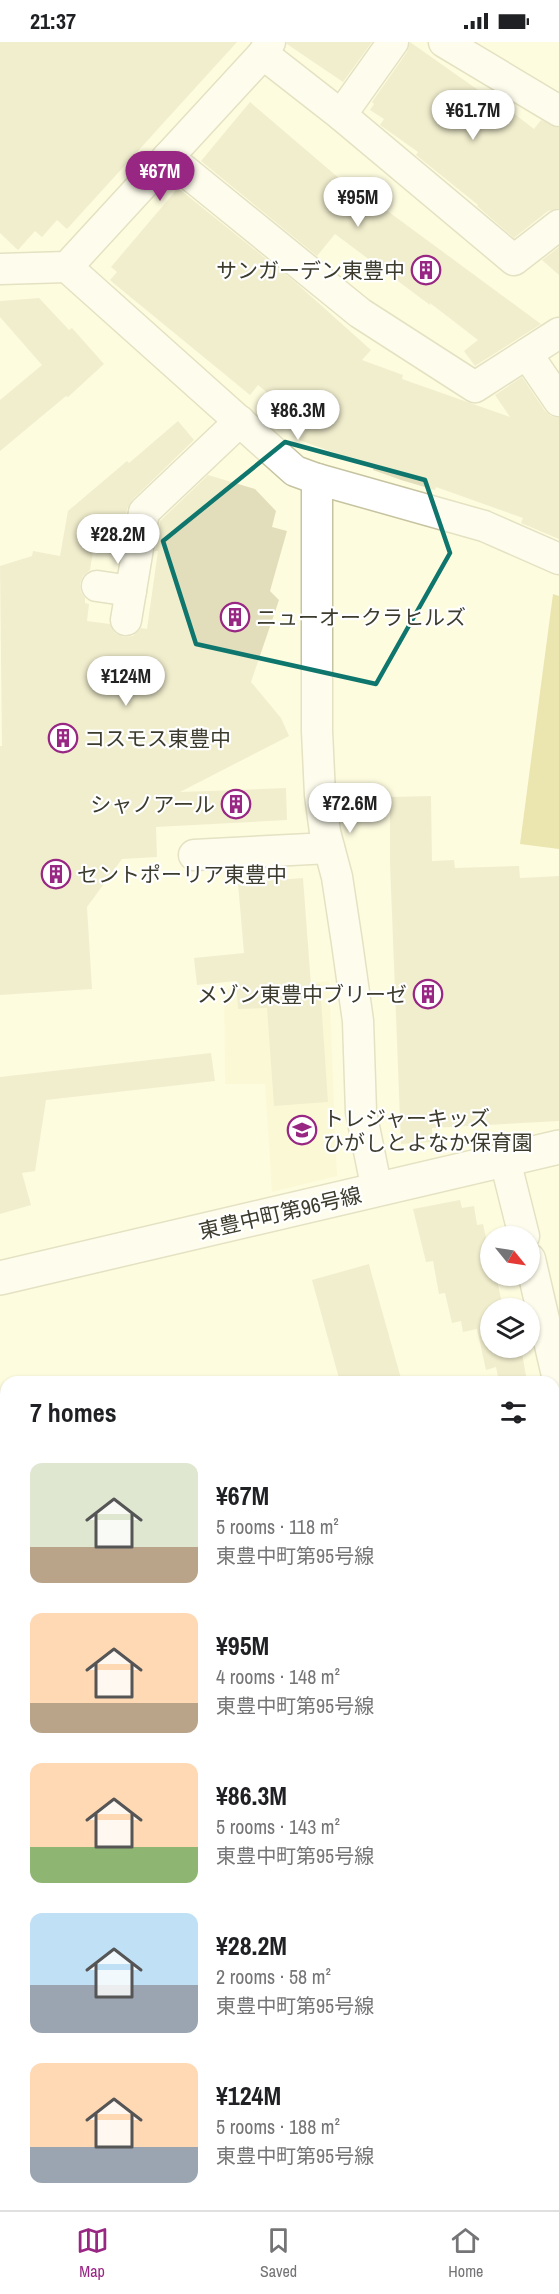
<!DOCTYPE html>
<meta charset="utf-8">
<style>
body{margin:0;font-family:"Archivo Narrow","Noto Sans JP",sans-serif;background:#f6f6f6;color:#202124;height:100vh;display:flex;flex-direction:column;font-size:22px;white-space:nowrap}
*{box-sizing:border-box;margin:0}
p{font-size:20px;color:#757577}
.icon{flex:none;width:33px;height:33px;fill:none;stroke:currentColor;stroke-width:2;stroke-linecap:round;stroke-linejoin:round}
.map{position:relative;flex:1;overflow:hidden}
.details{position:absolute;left:0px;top:1334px;width:560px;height:836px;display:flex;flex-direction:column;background:#fff;border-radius:18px 18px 0 0;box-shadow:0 2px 4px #0004}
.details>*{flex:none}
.needle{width:39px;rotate:120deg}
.controls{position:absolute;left:480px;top:1184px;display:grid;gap:12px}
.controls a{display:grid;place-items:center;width:60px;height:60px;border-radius:50%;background:#fff;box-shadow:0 2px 4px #0004;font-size:30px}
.price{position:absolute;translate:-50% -51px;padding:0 14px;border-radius:21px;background:#fff;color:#222;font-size:20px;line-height:39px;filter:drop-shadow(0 2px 3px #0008)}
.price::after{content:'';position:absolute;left:50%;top:36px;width:18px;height:14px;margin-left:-9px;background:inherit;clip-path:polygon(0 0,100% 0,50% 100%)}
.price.active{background:#982683;color:#fff}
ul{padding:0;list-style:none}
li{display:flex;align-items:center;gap:18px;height:150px;padding:0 30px}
li span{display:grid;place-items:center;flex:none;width:168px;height:120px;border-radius:12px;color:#555}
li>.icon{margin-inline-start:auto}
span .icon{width:72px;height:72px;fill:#fffc;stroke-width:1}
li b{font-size:26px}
h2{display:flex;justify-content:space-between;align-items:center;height:72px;padding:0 30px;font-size:26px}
.status{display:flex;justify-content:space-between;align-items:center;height:42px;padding:0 30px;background:#fff;direction:ltr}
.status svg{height:16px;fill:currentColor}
.tabs{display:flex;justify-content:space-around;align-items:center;height:84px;border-top:2px solid #e0e0e0;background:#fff;font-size:16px;color:#757577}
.tabs a{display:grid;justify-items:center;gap:3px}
.tabs .active{color:#982683}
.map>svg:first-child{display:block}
.built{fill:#f9f5c9}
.green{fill:#ebe5a9}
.forest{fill:#d4cb78}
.building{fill:#e2debb}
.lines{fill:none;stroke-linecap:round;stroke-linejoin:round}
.minor-casing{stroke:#c6c3a1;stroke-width:33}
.tertiary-casing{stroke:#c6c3a1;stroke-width:36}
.primary-casing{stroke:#fff;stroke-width:36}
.minor{stroke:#fff;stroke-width:30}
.tertiary{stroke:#fff;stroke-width:33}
.primary{stroke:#e4b9d9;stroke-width:33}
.marked{fill:none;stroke:#0f766e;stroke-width:4.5;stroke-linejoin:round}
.labels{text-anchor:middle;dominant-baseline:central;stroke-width:4.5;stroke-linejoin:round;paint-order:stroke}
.poi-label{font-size:21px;fill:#3c3b2d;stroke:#fff;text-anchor:start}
.street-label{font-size:21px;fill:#3c3b2d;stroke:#fff}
</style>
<div class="status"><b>21:37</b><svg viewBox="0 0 49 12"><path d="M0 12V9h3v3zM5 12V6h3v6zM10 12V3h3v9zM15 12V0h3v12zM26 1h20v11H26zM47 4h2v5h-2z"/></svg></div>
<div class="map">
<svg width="559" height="2168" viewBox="0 0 559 2168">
<rect width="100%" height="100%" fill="#fefcdf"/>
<!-- built -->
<polygon class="built" points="329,939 337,1134 272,1150 265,1042 225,1042 224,948"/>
<!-- green -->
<g class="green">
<polygon points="559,1561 559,2168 43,2168 42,2163 554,2163 554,1566"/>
<polygon points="6,1638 6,1854 0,1819 0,1642"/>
</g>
<!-- forest -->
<polygon class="forest" points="553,552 559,554 559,807 520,802"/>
<!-- building -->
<g class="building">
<polygon points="0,0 237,0 67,187 57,178 42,195 35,189 18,208 0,191"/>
<polygon points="287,0 372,0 343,40 287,2"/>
<polygon points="410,0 488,55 490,53 534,87 541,78 559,86 559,166 548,169 514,196 477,164 478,163 416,113 418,110 380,83 384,77 370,68 374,62 372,60 407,10"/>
<polygon points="250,60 375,167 378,162 541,282 475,324 464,309 478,298 430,261 430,263 335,192 317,214 201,119"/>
<polygon points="178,146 295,240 371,308 362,318 403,333 402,337 510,375 495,353 522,335 545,369 551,374 559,376 559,497 521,481 523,476 436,445 435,448 401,438 373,428 374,425 299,398 309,385 258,343 250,353 117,244 110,238 117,230 111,225"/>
<polygon points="559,205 559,233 542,218"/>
<polygon points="39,256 69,288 72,286 104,322 68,355 66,354 0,409 0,358 42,323 0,275 0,259"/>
<polygon points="178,379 194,398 132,458 127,467 121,503 95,498 90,528 83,534 80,542 81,550 85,556 85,561 89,562 87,579 110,582 115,591 124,595 133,594 141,586 147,587 158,509 155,509 160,479 208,433 255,447 276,469 272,485 287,489 270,549 279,558 251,640 281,676 289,694 180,750 286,746 287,778 156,785 157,815 122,817 87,865 92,947 0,953 0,704 2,704 0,524 32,514 33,509 60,514 68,469 127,419 129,421"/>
<polygon points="431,754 432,819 454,818 455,826 519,824 520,836 559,834 559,1079 432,1086 432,1100 401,1102 390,821 390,755"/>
<polygon points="303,836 311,943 320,942 328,1060 274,1064 267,966 238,967 236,939 197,943 194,916 244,911 238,841"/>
<polygon points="211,1011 215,1039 46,1058 35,1129 22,1131 31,1163 0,1172 0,1035"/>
<polygon points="460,1158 462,1166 474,1164 477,1183 483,1182 490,1215 490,1233 496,1233 503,1266 490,1266 490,1305 521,1305 527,1340 499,1340 496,1325 486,1328 477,1287 463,1290 461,1279 452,1281 445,1251 439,1252 433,1219 426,1220 413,1167"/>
<polygon points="369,1222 373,1237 402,1340 340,1340 312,1238"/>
</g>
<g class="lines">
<!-- minor casing -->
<g class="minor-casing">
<g id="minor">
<polyline points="444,0 559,69"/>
<polyline points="263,12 341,73 514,218 559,183"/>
<polyline points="341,73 393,0"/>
<polyline points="168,115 360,271 475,345 559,291"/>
<polyline points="67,225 295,429 317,437 484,484 559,517"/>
<polyline points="0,227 67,225 263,12 270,0"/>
<polyline points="527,312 559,359"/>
<polyline points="317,437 317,689 320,753 325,790 337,835 347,901 358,979 361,1070 377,1148"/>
<polyline points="97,544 131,549"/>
<polyline points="126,578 144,470 240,379"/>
<polyline points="194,813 329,806"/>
<polyline points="505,1118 524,1194"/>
<polyline points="530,1217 559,1342"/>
</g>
</g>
<!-- tertiary casing -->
<g class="tertiary-casing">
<polyline id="tertiary" points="0,1236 559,1105"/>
</g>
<!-- primary casing -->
<g class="primary-casing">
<g id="primary">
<polyline points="0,2047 6,2091"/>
<polyline points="16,2163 17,2168"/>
</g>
</g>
<!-- minor -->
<use href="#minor" class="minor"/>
<!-- tertiary -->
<use href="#tertiary" class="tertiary"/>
<!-- primary -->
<use href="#primary" class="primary"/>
</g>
<!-- marked area -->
<path d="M0 0H559V2168H0ZM285,400L425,438L450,511L376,642L196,602L163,499Z" fill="#fefcdf" fill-opacity=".55" fill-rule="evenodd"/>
<path class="marked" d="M285,400L425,438L450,511L376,642L196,602L163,499Z"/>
<!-- icons -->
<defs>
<g id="building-ring" transform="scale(1.5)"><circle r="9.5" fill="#fff" stroke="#982683" stroke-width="1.5"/><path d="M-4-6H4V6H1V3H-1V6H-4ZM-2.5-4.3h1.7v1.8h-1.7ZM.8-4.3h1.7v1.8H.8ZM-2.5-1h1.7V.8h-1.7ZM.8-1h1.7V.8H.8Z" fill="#982683"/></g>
<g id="school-ring" transform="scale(1.5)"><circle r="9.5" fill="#fff" stroke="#982683" stroke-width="1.5"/><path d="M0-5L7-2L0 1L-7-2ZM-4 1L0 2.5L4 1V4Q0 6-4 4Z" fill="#982683"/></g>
</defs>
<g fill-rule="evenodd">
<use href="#building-ring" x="426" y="228"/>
<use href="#building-ring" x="235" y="575"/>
<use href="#building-ring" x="63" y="696"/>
<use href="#building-ring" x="236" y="762"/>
<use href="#building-ring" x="56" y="832"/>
<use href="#building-ring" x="428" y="952"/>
<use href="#school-ring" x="302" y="1088"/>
</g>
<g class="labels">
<!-- poi labels -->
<g class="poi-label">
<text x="405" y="228" text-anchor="end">サンガーデン東豊中</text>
<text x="256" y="575">ニューオークラヒルズ</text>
<text x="84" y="696">コスモス東豊中</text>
<text x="215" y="762" text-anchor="end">シャノアール</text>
<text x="77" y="832">セントポーリア東豊中</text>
<text x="407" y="952" text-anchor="end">メゾン東豊中ブリーゼ</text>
<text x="323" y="1076">トレジャーキッズ<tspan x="323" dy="24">ひがしとよなか保育園</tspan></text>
</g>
<!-- street labels -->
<g class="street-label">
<text transform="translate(280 1171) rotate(-13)">東豊中町第96号線</text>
</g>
</g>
</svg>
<div class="controls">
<a><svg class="needle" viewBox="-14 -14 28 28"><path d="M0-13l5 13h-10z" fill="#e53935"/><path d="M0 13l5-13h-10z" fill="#757577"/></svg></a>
<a><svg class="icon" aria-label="layers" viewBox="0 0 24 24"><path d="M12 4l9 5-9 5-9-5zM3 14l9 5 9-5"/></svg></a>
</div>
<b class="price" style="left:473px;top:99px">¥61.7M</b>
<b class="price active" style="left:160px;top:160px">¥67M</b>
<b class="price" style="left:358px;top:186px">¥95M</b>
<b class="price" style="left:298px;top:399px">¥86.3M</b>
<b class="price" style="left:118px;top:523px">¥28.2M</b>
<b class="price" style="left:126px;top:665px">¥124M</b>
<b class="price" style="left:350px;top:792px">¥72.6M</b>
<section class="details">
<h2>7 homes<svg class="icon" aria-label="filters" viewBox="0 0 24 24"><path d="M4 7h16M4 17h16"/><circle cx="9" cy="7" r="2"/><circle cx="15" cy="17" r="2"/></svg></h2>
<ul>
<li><span style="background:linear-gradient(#dfe7d0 70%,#b9a48a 0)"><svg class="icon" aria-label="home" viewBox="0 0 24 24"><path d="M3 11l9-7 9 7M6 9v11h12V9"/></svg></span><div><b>¥67M</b><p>5 rooms · 118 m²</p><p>東豊中町第95号線</p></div></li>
<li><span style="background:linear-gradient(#ffd9b3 75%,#b9a48a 0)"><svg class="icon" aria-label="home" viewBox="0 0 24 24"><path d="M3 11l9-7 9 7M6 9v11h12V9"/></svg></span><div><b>¥95M</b><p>4 rooms · 148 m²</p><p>東豊中町第95号線</p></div></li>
<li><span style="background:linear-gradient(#ffd9b3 70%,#8fb573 0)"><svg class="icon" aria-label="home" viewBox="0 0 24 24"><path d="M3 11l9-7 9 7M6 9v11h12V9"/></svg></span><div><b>¥86.3M</b><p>5 rooms · 143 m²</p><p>東豊中町第95号線</p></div></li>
<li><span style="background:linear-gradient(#bfe0f5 60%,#9aa5b1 0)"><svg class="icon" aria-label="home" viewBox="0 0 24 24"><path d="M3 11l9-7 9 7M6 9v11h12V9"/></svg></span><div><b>¥28.2M</b><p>2 rooms · 58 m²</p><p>東豊中町第95号線</p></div></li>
<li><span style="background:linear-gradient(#ffd9b3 70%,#9aa5b1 0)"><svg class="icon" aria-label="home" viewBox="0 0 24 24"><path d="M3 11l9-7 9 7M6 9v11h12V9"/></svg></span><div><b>¥124M</b><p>5 rooms · 188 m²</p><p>東豊中町第95号線</p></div></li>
</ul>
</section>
</div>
<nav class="tabs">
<a class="active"><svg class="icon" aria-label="map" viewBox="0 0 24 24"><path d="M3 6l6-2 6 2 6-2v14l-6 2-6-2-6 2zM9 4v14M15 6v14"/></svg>Map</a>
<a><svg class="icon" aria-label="saved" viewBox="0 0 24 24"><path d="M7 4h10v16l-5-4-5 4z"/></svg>Saved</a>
<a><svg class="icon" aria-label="home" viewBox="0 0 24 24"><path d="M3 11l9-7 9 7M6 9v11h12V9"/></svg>Home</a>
</nav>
